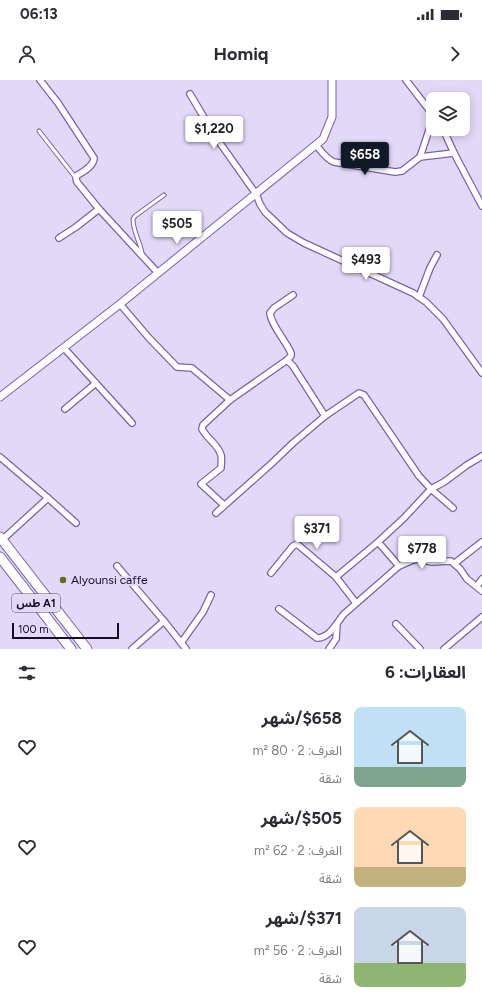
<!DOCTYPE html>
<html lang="ar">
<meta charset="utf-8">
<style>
body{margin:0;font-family:Figtree,"Noto Sans Arabic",sans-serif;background:#f2f2f3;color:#2b2b33;direction:rtl;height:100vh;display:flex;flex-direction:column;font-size:15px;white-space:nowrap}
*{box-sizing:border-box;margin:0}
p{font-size:13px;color:#7c7c81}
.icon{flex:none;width:22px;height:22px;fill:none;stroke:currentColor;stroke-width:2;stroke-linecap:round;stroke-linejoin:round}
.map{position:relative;height:569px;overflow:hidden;direction:ltr}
.details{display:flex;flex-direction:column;background:#fff;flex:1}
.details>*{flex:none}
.buttons{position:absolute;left:426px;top:12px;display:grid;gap:8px}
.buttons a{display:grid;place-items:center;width:44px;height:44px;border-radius:8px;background:#fff;box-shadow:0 2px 10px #0003;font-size:20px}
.scale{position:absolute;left:12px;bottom:10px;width:107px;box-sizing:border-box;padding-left:4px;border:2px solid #160c26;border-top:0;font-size:11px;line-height:14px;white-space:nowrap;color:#160c26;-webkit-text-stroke:3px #e2d9f8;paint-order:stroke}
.price{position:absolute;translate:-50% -34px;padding:0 9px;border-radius:4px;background:#fff;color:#222;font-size:13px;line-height:26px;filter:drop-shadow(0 1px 2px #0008)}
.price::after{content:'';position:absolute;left:50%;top:24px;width:12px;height:9px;margin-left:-6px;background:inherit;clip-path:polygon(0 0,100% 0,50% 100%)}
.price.active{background:#111827;color:#fff}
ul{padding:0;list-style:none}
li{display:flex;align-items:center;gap:12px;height:100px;padding:0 16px}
li span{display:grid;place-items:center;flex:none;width:112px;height:80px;border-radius:8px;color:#555}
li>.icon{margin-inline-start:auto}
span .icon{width:48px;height:48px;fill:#fffc;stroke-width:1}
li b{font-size:17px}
h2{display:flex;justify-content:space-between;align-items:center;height:48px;padding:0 16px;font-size:17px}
.status{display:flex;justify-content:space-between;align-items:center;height:28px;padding:0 20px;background:#fff;direction:ltr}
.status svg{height:11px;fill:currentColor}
header{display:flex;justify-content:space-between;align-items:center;height:52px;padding:0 16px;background:#fff;font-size:18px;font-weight:700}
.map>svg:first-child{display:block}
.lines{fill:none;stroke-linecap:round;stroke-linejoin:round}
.service-casing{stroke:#7a63a8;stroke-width:5}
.minor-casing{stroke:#7a63a8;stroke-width:8}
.tertiary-casing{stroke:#7a63a8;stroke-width:9}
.trunk-casing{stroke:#7a63a8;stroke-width:11}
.service{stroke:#fff;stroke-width:3}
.minor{stroke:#fff;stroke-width:5.5}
.tertiary{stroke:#fff;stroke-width:7}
.trunk{stroke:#fff;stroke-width:9}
.poi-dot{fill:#606e19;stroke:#e2d9f8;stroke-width:1.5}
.labels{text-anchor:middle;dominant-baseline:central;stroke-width:4;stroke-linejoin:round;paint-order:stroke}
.shield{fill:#e2d9f8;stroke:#534a65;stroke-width:1}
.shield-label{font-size:11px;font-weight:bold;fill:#160c26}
.poi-label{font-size:12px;fill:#160c26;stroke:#e2d9f8;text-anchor:start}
</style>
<div class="status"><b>06:13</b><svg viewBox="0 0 49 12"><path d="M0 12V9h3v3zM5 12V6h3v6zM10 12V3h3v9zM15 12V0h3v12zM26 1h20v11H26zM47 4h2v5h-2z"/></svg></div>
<header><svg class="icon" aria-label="forward" viewBox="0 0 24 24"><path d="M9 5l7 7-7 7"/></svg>Homiq<svg class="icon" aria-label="person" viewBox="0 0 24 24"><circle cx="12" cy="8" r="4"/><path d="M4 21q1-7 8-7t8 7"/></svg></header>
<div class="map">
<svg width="482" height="569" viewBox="0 0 482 569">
<rect width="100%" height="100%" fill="#e2d9f8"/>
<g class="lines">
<defs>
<g id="service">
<polyline points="39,51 75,97"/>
<path d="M142 173C140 161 133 152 133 139L135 136 164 115"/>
</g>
<g id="minor">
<path d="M40 0 58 23 94 78C94 86 83 92 76 96V98L77 102 99 129 158 193"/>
<polyline points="406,0 433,35"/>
<polyline points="190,14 215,56 256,114 260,124 265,132 287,153 304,163 413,213 426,222 443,239 482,293"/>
<polyline points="443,49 454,73 482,126"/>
<path d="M316 65C321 71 326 79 334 82L395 92 402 91 420 77 454 73"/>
<polyline points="420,77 433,38"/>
<polyline points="59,158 76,147 99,129"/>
<polyline points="419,217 430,188 437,175"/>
<path d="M120 224 149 258 177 287 192 288 230 320 287 280 291 276V273C286 261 271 245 270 233L274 228 293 215"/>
<polyline points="64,268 132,343"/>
<polyline points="287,280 293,286 325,336"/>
<polyline points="65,329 96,303"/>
<polyline points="0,377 48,418 76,443"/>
<path d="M224 425 201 404 221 388C221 384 222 379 221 375 218 364 207 359 202 349L203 345 230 320"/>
<polyline points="216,433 270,385 293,363 325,336 359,313 364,315 419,396 431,409 453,428"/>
<polyline points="2,460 48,418"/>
<polyline points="378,462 399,486 413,480 418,479 432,482 451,481 460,489 467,499 482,511"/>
<polyline points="455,483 482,462"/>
<polyline points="117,486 164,541 186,569"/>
<polyline points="271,493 293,466 297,464 336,497 378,462 404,438 431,409 444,402 467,385 482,376"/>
<polyline points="336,497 356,523"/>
<polyline points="477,506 482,499"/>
<path d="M279 529 317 558C330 558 337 542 344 534L399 486"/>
<polyline points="396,544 420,569"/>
<polyline points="181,563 203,532 211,515"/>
<polyline points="132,569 164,541"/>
<polyline points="329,569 336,559 337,544"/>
<polyline points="444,569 482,537"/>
</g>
<polyline id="tertiary" points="0,317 120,224 323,59 332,37 332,0"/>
<g id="trunk">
<polyline points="0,457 87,569"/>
<polyline points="0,477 71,569"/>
</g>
</defs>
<use href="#service" class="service-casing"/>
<use href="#minor" class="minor-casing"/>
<use href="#tertiary" class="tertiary-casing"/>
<use href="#trunk" class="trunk-casing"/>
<use href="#service" class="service"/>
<use href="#minor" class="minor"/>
<use href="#tertiary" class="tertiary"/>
<use href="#trunk" class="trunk"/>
</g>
<circle class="poi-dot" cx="63" cy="500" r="4"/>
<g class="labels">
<rect class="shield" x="12" y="514" width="48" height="18" rx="3"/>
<g class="shield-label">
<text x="36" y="523">طس A1</text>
</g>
<g class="poi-label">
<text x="71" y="500">Alyounsi caffe</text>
</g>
</g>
</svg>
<div class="buttons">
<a><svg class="icon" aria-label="layers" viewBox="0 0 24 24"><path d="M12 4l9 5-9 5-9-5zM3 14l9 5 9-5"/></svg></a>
</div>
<div class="scale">100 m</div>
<b class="price" style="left:214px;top:70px">$1,220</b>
<b class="price active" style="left:365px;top:96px">$658</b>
<b class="price" style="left:177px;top:165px">$505</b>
<b class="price" style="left:366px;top:201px">$493</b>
<b class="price" style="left:317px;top:470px">$371</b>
<b class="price" style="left:422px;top:490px">$778</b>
</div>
<section class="details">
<h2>العقارات: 6<svg class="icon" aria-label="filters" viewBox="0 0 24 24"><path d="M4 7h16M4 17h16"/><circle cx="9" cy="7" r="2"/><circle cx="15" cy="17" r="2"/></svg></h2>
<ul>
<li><span style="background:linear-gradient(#bfe0f5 75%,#7fa58c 0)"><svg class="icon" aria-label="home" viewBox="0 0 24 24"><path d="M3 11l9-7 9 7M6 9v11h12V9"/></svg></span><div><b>$658/شهر</b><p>الغرف: 2 · 80 m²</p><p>شقة</p></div><svg class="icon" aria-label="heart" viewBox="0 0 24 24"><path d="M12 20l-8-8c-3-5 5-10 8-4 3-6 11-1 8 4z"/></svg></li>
<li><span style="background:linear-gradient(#ffd9b3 75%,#c2b280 0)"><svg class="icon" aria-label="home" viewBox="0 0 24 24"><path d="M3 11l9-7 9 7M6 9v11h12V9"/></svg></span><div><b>$505/شهر</b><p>الغرف: 2 · 62 m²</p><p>شقة</p></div><svg class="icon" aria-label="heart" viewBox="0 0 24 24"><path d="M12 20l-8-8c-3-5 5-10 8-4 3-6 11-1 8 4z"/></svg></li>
<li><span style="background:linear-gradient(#c9d6e8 70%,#8fb573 0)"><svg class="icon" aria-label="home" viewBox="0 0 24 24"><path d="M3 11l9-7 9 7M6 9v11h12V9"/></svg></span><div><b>$371/شهر</b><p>الغرف: 2 · 56 m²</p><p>شقة</p></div><svg class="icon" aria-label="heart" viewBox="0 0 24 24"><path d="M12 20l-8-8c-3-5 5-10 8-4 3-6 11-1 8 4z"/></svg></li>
</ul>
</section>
